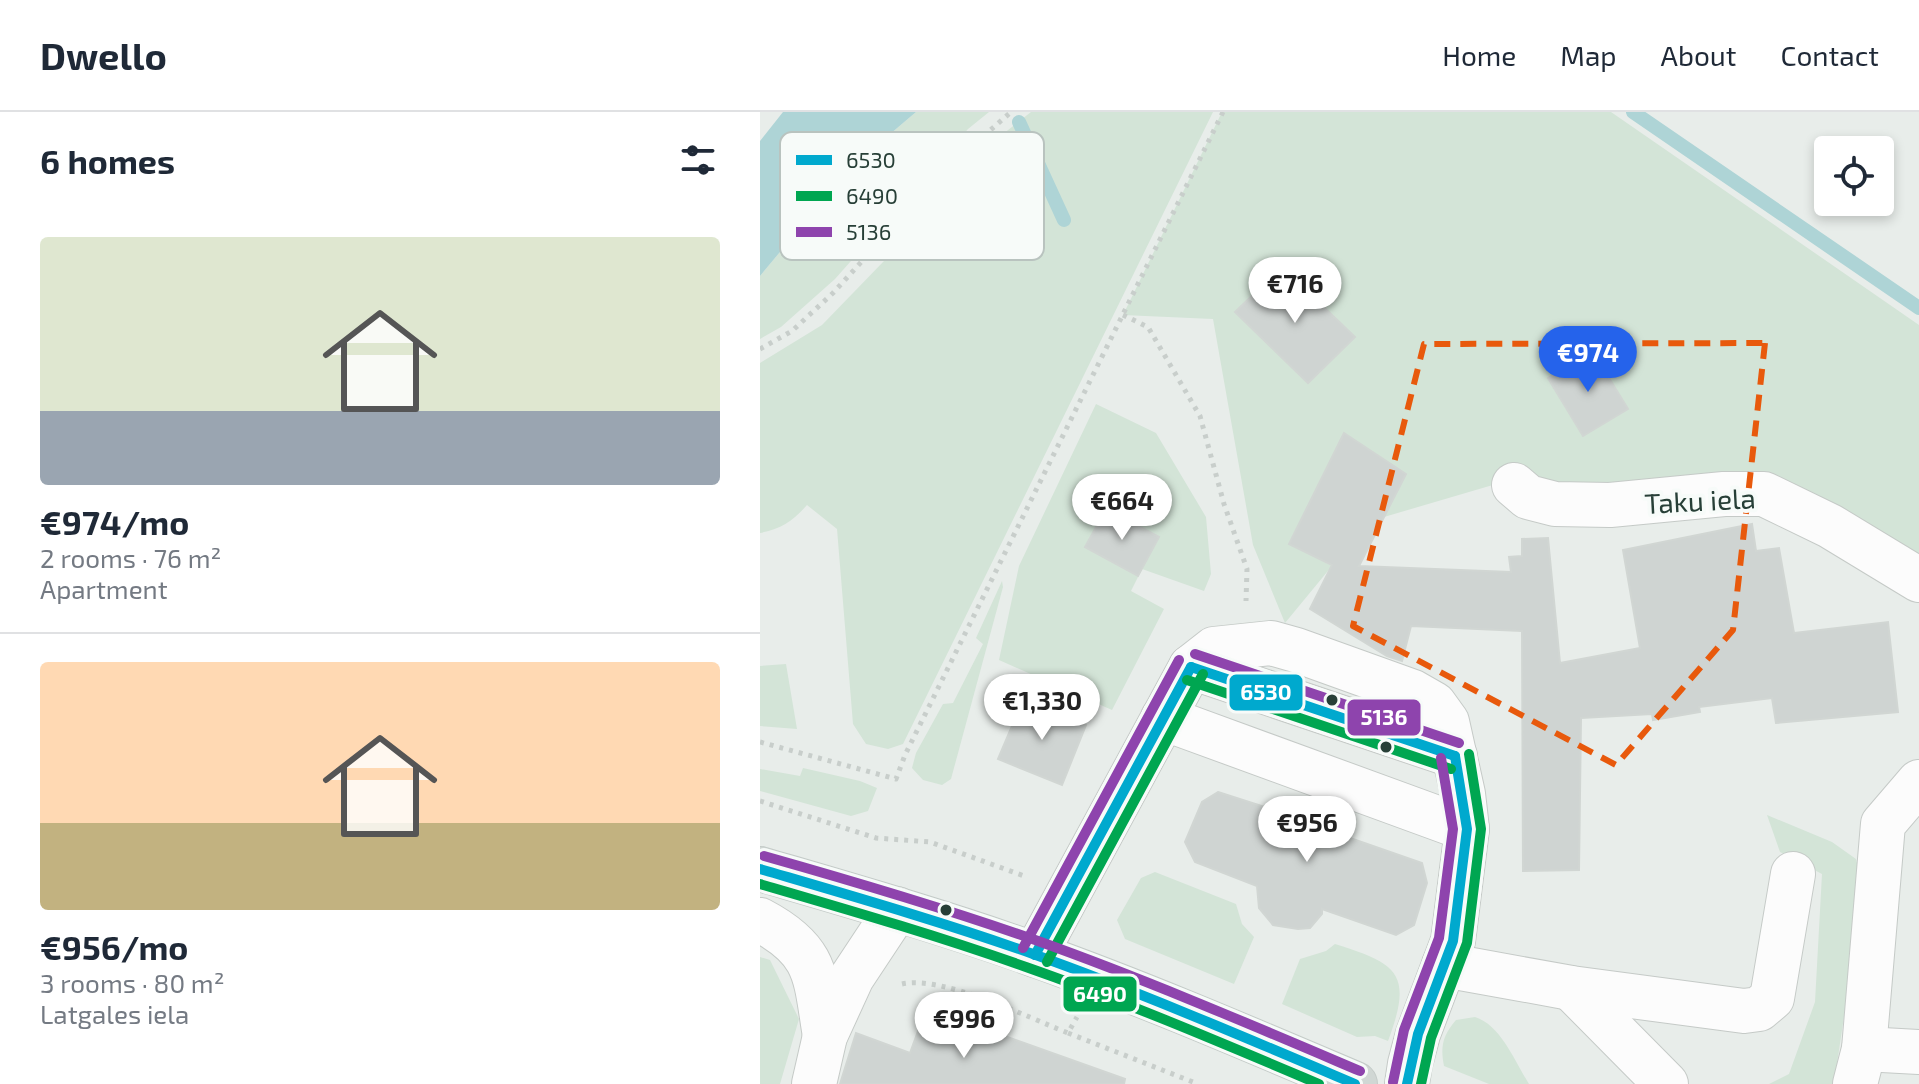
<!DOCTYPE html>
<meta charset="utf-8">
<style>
body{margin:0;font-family:"Exo 2",sans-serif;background:#f6f6f7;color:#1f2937;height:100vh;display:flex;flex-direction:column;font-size:30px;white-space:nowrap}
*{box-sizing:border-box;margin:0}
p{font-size:26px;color:#747a83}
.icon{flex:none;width:44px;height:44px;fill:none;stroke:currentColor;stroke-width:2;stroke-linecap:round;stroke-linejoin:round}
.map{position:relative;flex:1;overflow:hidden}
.details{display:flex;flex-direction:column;background:#fff;width:760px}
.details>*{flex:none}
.tools{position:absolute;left:1054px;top:24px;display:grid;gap:16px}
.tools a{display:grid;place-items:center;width:80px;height:80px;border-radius:8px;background:#fff;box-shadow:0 4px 12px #0003;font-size:40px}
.price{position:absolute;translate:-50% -68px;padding:0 18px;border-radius:28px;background:#fff;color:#222;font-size:26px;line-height:52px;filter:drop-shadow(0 2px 4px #0008)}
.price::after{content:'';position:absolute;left:50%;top:48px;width:24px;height:18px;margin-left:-12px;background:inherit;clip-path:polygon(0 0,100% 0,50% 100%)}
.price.selected{background:#2563eb;color:#fff}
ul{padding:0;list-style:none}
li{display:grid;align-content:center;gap:16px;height:424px;padding:0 40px}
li+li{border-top:2px solid #e0e1e3}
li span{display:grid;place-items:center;height:248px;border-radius:8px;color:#555}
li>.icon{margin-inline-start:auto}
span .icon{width:144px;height:144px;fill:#fffc;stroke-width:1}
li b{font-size:34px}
h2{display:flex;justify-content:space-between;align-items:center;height:96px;padding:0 40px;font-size:34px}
header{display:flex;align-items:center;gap:48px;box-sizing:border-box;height:112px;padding:0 40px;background:#fff;border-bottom:2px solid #e0e1e3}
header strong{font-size:38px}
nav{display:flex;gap:44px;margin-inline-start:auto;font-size:28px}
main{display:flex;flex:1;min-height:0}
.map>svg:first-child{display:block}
.green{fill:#d3e4d7}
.water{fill:#aed4d6}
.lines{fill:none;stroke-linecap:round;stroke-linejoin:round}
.stream{stroke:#aed4d6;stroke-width:14}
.building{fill:#cfd4d2;stroke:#d1d6d3;stroke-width:2}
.minor-casing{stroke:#c5cac7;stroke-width:46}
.major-casing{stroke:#c4cbc8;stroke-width:46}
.path{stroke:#c8cecb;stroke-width:5;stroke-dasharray:4 6;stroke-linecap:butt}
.minor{stroke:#fcfcfc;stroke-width:44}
.major{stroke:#d0d7d4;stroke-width:44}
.bus-1-casing{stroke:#f7fbf9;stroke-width:16}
.bus-2-casing{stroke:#f7fbf9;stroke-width:16}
.bus-3-casing{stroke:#f7fbf9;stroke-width:16}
.bus-1{stroke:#00a9ce;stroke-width:10}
.bus-2{stroke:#00a651;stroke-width:10}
.bus-3{stroke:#8e44ad;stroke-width:10}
.marked{fill:none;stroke:#e8590c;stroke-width:6;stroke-dasharray:16 10;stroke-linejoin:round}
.bus-dot{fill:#273f37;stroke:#f7fbf9;stroke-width:3}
.labels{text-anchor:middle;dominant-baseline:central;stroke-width:8;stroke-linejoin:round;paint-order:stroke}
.street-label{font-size:28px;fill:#273f37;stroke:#f7fbf9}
.key{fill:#f7fbf9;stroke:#b9c3bf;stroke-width:2}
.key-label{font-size:22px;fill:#273f37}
.line-badge{stroke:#f7fbf9;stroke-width:3}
.badge-label{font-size:22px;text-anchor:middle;font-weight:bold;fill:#fff}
</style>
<header>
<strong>Dwello</strong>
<nav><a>Home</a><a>Map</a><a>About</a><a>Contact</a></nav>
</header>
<main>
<section class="details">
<h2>6 homes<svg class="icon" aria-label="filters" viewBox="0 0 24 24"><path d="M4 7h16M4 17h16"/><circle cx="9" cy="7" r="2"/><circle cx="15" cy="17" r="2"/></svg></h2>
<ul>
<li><span style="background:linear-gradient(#dfe7d0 70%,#9aa5b1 0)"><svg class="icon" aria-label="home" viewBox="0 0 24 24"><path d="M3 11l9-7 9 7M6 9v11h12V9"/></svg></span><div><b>€974/mo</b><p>2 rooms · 76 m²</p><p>Apartment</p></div></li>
<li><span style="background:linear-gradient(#ffd9b3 65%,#c2b280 0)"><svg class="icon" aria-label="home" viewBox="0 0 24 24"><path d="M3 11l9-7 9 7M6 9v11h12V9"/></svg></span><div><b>€956/mo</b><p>3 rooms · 80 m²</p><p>Latgales iela</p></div></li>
</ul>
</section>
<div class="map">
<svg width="1159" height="972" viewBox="0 0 1159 972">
<rect width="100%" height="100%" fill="#e8edea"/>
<g class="green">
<polygon points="156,0 229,0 208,17 75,167 21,215 0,227 0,164 89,57"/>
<path d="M271 0H453L143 632 128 637 106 632 93 612 77 417 47 393C33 409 21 417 0 421V251L62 213 124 149 163 100 225 36Z"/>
<polygon points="462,0 851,0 1159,213 1159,456 1004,369 881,381 760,365 624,405 645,362 584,322 529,431 572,454 525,511 493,433 453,207 363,203"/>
<polygon points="336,292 396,321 446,405 451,462 444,479 382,457 371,479 404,497 352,598 239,548 259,454"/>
<polygon points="242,469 243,475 191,667 182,673 163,668 152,656 156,641 183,592 193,591 223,532 216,526"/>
<polygon points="26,552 37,617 0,614 0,554"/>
<polygon points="43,656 100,669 117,676 108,699 91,704 0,679 0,657 40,664"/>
<polygon points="1007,703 1072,730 1096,747 1103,776 1074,972 1009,972 1029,962 1055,890 1062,762 1020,740"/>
<polygon points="395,760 476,792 482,812 494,825 474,872 365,827 357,808 381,766"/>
<path d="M575 832C639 852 653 862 628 929L615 924 597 925 522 892 540 847 566 839Z"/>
<polygon points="0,845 10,848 39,907 20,972 0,972"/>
<path d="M715 905C741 913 755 950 769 972H729L684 954C680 934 683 923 696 908Z"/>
</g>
<polygon class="water" points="23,0 156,0 89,57 0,164 0,29"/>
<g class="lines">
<g class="stream">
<polyline points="873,0 1159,196"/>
<polyline points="259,10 304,108"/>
</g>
</g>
<g class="building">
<polygon points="522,155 595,225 548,271 475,200"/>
<polygon points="833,240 868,297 823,324 788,266"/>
<polygon points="584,321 646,362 599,454 751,460 749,445 762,444 762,427 788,426 800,551 880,536 863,438 992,412 996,439 1019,436 1034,521 1128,510 1138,600 1016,611 1012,586 939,595 940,600 893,608 892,602 821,606 819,758 763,759 762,519 651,514 642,549 627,544 550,497 572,453 529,432"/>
<polygon points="346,397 399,425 378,464 325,435"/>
<polygon points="263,588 326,613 302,673 238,647"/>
<polygon points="458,680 527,702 534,686 595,708 590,726 662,751 667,771 654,813 636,823 562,797 562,802 550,816 538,817 513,813 499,796 497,774 435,750 425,730 442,690"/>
<polygon points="165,900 228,918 365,967 364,972 80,972 96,921 150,941"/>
</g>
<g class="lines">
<defs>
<g id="minor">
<polyline points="754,373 768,385 795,392 850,393 964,382 1004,382 1070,414 1159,468"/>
<polyline points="431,555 695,644"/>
<polyline points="403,606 707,717"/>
<path d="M0 808C59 839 55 865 65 924"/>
<polyline points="275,843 431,555 454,537 511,531 536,538 653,580 674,592 687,610 703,682 707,717 693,829 658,922 650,952 647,972"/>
<polyline points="684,853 811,876 984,899 999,897 1012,886 1033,762"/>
<polyline points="811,876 906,972"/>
<polyline points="1104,937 1159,940"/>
<polyline points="54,972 65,924 92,865 137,797"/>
<polyline points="1095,972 1104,937 1123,712 1159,670"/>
</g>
<path id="major" d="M0 757C92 784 183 810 273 842 382 881 489 927 595 972"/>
</defs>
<use href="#minor" class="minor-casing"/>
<use href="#major" class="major-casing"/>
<g class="path">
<polyline points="363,203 388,215 440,304 464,392 487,457 486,489"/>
<polyline points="0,237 32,219 73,181 187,56 251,0"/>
<polyline points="0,630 136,667 145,643 463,0"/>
<polyline points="0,689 116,726 170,730 267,765"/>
<path d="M142 872C182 863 267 905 308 921L317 905"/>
<polyline points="308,921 438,972"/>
</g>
<use href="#minor" class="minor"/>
<use href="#major" class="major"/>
<defs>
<g id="bus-1">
<polyline points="431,555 695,644"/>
<path d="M0 757C92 784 183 810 273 842 382 881 489 927 595 972"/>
<polyline points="275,843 431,555"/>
<polyline points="647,972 658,922 693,829 707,717 695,644"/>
</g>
<g id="bus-2">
<polyline points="427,568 691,657"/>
<path d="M0 772C89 798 179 824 266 855 366 890 462 931 559 972"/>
<polyline points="287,850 443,562"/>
<polyline points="661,972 671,926 707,831 721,717 709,642"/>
</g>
<g id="bus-3">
<polyline points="435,542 699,631"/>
<path d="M4 744C96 770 188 797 278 829 387 868 494 914 600 959"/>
<polyline points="263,836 419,548"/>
<polyline points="633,970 644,918 679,826 693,717 681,646"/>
</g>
</defs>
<use href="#bus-1" class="bus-1-casing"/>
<use href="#bus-2" class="bus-2-casing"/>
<use href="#bus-3" class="bus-3-casing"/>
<use href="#bus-1" class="bus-1"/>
<use href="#bus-2" class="bus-2"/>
<use href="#bus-3" class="bus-3"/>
</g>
<path class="marked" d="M1005 231 973 518 856 653 593 514 664 232Z"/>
<g class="bus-dot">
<circle cx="572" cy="588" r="7"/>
<circle cx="626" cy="635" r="7"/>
<circle cx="186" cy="798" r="7"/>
</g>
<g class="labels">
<g class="street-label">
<text transform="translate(940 388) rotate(-3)">Taku iela</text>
</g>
</g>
<rect x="20" y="20" width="264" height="128" rx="12" class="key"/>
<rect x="36" y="43" width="36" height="10" fill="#00a9ce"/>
<rect x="36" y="79" width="36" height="10" fill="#00a651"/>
<rect x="36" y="115" width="36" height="10" fill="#8e44ad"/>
<g class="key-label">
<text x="86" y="56">6530</text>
<text x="86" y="92">6490</text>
<text x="86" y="128">5136</text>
</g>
<g class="line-badge">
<rect x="468" y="561" width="76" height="39" rx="8" fill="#00a9ce"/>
<rect x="586" y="586" width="76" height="39" rx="8" fill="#8e44ad"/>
<rect x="302" y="863" width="76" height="38" rx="8" fill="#00a651"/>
</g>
<g class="badge-label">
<text x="506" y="588">6530</text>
<text x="624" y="613">5136</text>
<text x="340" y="890">6490</text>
</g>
</svg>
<div class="tools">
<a><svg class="icon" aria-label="locate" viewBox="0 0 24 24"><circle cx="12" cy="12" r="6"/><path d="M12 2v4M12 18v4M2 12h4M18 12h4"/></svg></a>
</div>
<b class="price" style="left:535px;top:213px">€716</b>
<b class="price selected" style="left:828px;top:282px">€974</b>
<b class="price" style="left:362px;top:430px">€664</b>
<b class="price" style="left:282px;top:630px">€1,330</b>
<b class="price" style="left:547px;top:752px">€956</b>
<b class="price" style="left:204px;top:948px">€996</b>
</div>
</main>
